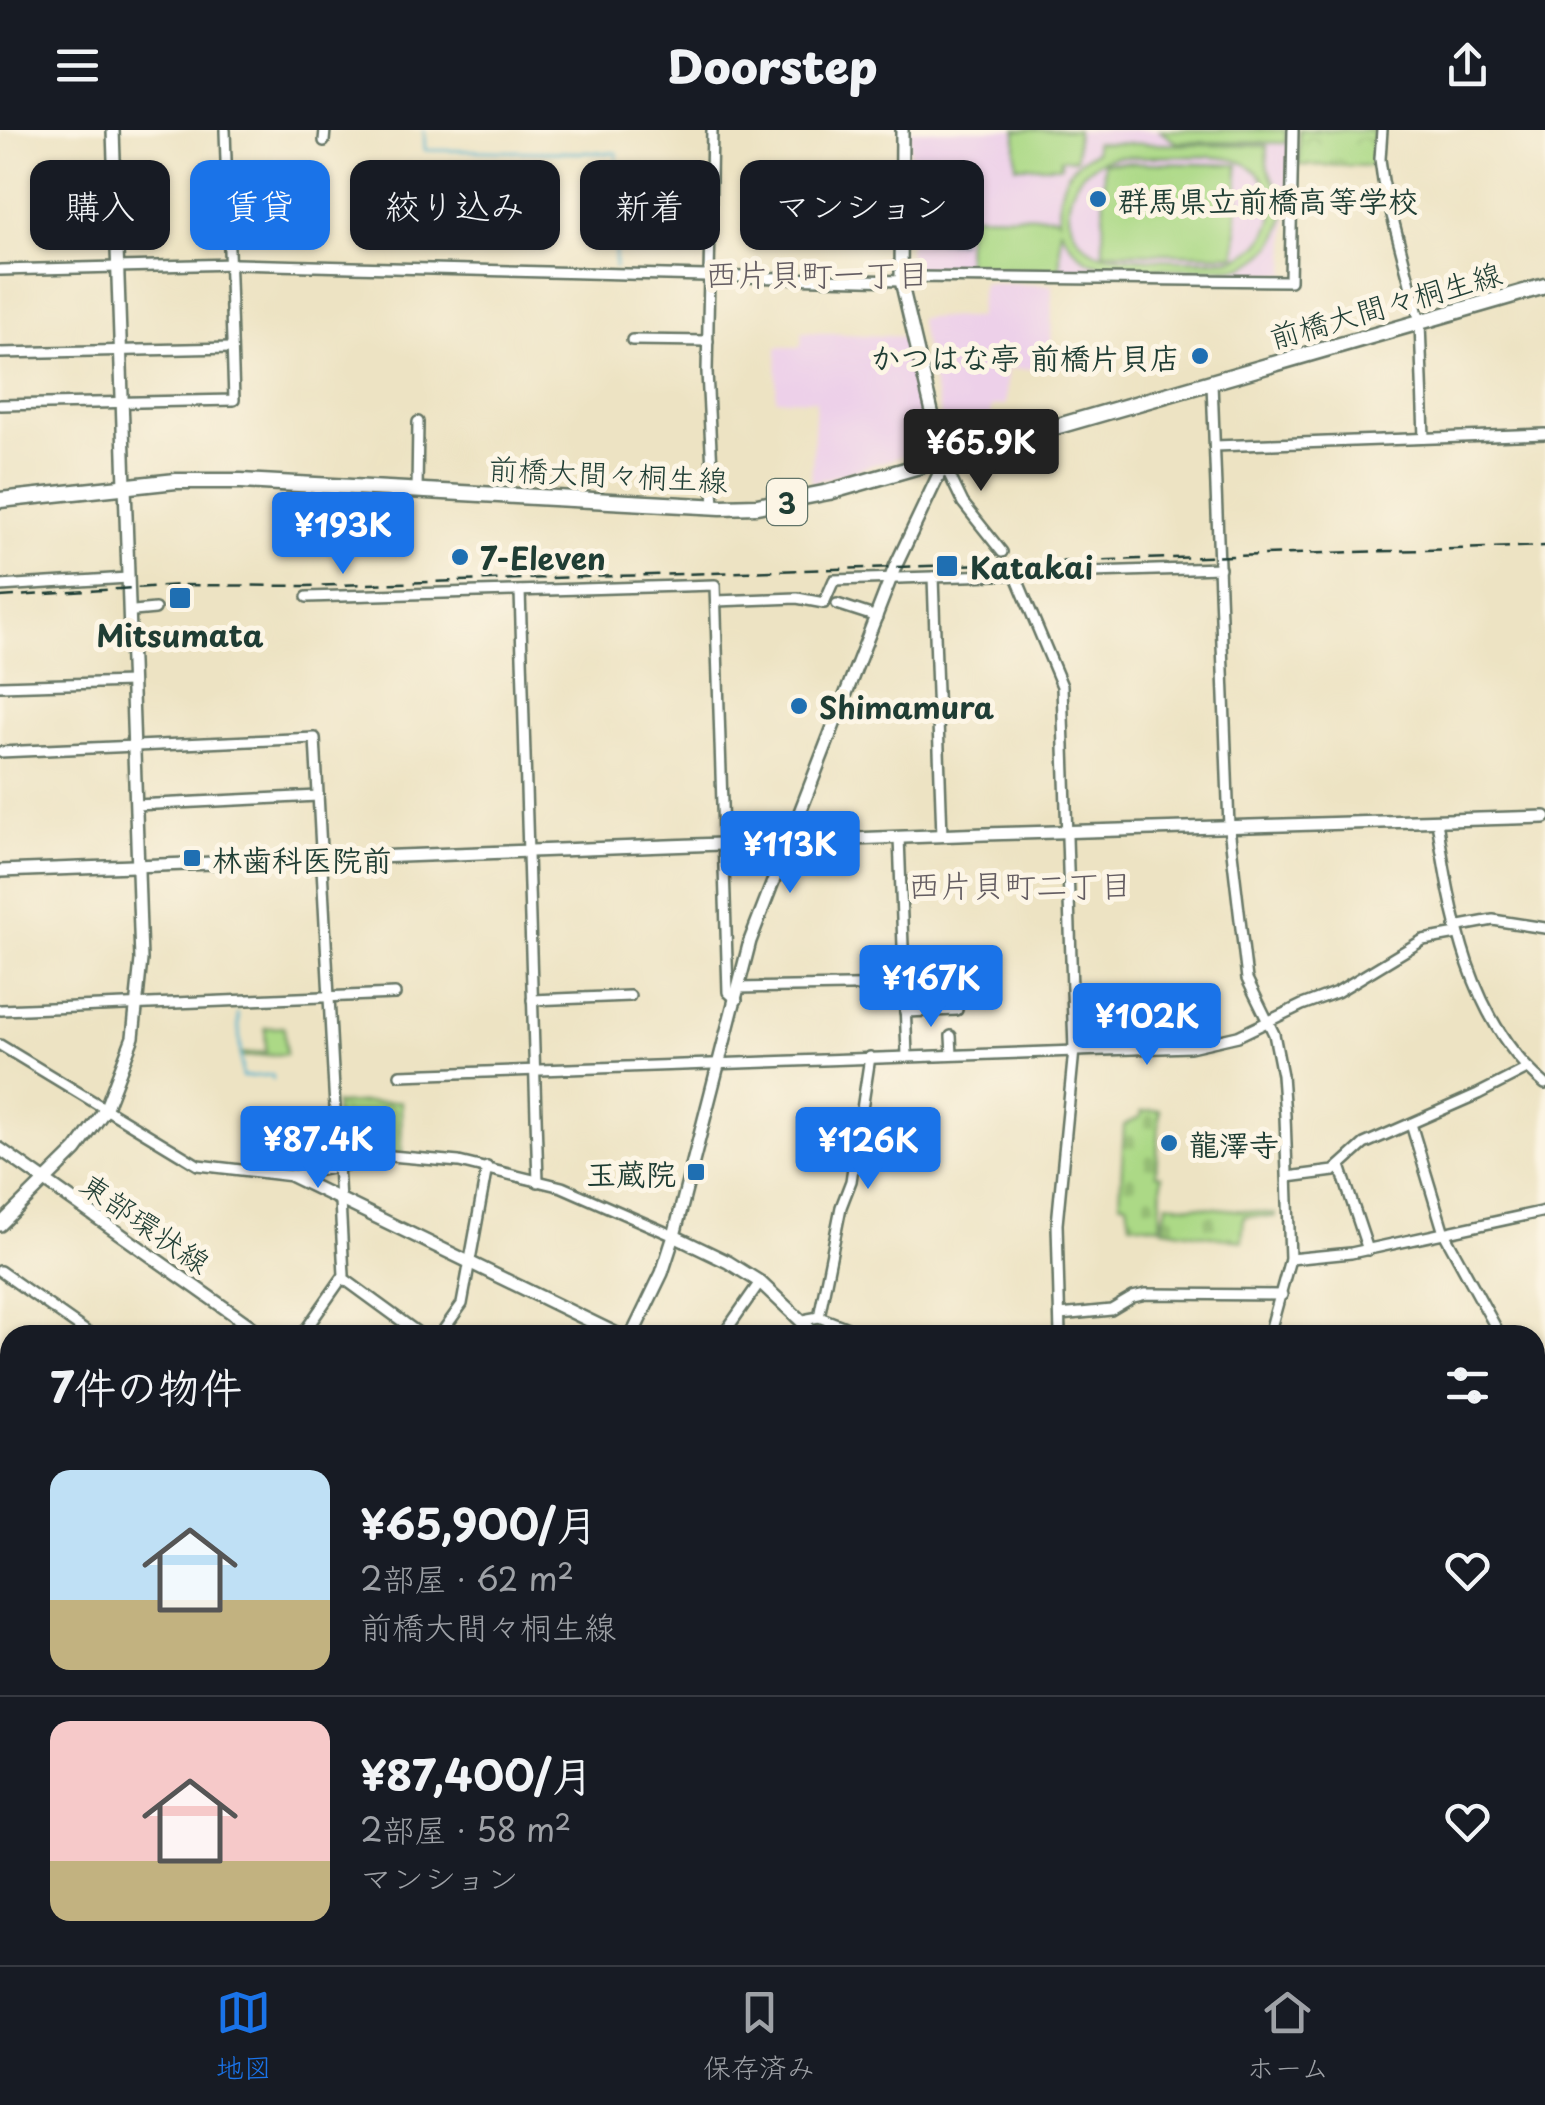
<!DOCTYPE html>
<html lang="ja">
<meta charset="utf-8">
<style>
body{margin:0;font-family:"Playpen Sans","Klee One",sans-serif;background:#20242c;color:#f1f3f6;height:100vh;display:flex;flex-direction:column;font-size:38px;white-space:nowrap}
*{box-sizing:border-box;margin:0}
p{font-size:32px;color:#9ea1a6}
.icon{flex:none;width:55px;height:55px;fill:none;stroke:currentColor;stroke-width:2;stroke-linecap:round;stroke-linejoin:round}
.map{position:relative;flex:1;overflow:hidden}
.sheet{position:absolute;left:0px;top:1195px;width:1545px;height:640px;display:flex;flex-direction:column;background:#171b24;border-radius:30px 30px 0 0;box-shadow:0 2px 8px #0004}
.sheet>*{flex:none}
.hud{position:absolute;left:30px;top:30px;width:1000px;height:90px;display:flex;gap:20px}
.price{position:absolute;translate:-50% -85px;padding:0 22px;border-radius:10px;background:#1a73e8;color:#fff;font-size:32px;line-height:65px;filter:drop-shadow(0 2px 5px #0008)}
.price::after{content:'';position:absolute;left:50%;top:60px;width:30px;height:22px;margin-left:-15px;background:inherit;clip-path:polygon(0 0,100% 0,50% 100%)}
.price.on{background:#222;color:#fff}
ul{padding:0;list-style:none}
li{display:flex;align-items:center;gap:30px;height:250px;padding:0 50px}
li+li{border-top:2px solid #363941}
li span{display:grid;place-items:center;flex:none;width:280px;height:200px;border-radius:20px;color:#555}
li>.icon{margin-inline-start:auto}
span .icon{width:120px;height:120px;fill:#fffc;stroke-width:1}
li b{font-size:42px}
h2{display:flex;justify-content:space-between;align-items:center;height:120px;padding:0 50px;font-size:42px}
.chip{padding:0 35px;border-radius:20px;background:#171b24;box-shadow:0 2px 8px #0004;font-size:35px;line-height:90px}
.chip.on{background:#1a73e8;color:#fff}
header{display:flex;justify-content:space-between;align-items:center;height:130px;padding:0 50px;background:#171b24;font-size:45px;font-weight:800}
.dock{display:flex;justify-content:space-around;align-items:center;height:140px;border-top:2px solid #363941;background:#171b24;font-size:28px;color:#9ea1a6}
.dock a{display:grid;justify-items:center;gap:5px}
.dock .on{color:#1a73e8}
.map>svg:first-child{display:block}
.built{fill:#edd0e9}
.green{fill:#acd986;stroke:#668b5d;stroke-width:2.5;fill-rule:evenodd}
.cemetery{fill:url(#cemetery-stones);stroke:#668b5d;stroke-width:2.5}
.park{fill:url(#park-crowns);stroke:#668b5d;stroke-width:2.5}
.water{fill:#4eb1cd;stroke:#367780;stroke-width:2.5}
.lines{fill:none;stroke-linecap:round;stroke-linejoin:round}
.stream{stroke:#4eb1cd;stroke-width:2.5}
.river{stroke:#4eb1cd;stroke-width:15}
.street-casing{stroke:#677766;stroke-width:14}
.secondary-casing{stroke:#677766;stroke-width:16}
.primary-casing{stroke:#677766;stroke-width:19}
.street{stroke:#fff;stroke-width:9}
.secondary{stroke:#fff;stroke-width:11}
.primary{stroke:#fff;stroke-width:14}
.rail{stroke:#1f3d34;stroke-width:2.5;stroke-dasharray:15 8;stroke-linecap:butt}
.poi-dot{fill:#1f6fb2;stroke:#fcf5e5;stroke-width:4}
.labels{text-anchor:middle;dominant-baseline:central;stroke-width:10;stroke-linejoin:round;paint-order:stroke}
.shield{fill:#fcf5e5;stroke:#617469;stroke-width:2.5}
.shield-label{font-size:28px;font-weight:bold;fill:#1f3d34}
.poi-label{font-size:30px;font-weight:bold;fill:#1f3d34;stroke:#fcf5e5;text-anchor:start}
.street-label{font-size:30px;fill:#1f3d34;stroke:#fcf5e5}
.neighbourhood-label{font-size:32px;fill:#645d62;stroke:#fcf5e5}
</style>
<header><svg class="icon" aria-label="menu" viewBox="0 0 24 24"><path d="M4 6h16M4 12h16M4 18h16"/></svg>Doorstep<svg class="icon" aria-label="share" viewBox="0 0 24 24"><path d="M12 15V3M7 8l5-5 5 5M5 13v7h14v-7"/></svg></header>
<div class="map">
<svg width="1545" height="1835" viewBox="0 0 1545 1835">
<defs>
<pattern id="cemetery-stones" width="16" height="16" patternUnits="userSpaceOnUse" patternTransform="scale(2.5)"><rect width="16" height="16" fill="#acd986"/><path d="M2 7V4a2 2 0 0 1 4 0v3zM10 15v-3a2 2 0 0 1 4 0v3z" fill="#94bb74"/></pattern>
<pattern id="park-crowns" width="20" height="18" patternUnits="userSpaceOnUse" patternTransform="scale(2.5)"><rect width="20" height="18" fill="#acd986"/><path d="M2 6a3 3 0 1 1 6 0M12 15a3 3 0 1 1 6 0" fill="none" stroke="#94bb74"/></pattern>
</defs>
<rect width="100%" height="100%" fill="#fcf5e5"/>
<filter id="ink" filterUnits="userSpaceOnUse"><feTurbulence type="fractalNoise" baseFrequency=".01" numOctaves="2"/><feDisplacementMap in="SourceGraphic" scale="20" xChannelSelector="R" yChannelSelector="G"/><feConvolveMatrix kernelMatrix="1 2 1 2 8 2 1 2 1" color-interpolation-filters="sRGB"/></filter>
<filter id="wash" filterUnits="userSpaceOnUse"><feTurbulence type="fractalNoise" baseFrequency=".0048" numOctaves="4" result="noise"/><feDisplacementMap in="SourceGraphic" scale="40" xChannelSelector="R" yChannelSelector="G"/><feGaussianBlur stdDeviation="2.25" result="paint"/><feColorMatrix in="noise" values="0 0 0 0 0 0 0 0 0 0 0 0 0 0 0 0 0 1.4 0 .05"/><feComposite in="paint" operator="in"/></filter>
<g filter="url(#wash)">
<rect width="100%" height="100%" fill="#ede3c3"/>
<g class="built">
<polygon points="910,0 1289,0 1286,144 909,139"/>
<polygon points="982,153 1052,155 1051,238 1007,239 1006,275 992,276 988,305 957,315 947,311 918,188 978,187"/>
<polygon points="802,202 909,207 932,306 911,309 913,323 811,353 816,270 776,269 777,217 801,217"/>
<polygon points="1535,1536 1545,1536 1545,1701 1536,1698"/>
</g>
<g class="green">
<polygon points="1016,0 1077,0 1076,29 1061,29 1061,36 1016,36"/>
<polygon points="1159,0 1286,0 1286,13 1175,12"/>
<path d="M1095 13 1267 16C1267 23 1266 33 1268 39 1279 64 1292 75 1279 105 1273 118 1259 130 1245 136 1229 142 1106 139 1091 132 1076 125 1067 111 1060 98V140L966 138 967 85 1056 86 1059 90C1058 58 1064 36 1095 22ZM1116 27C1146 28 1212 23 1238 31 1266 40 1281 72 1269 98 1263 112 1251 124 1236 128 1219 132 1106 130 1093 121 1050 94 1068 33 1116 27Z"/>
<polygon points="1104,32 1238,35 1236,125 1103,122"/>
<polygon points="284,897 286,924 241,927 240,924 266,922 265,898"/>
</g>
<g class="cemetery">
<polygon points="1160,980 1156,1044 1162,1045 1160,1097 1130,1093 1127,1073 1120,1072 1124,995 1141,986 1141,982"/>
<polygon points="1167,1073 1275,1084 1275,1087 1244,1086 1242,1111 1163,1098"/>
</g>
<g class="park">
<polygon points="1299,0 1374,0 1373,36 1299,35"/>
<polygon points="401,971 402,1027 339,1038 335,974"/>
<polygon points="217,1825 276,1825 274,1835 216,1835"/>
</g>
<rect class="water" x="926" y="89" width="33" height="22"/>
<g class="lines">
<g class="stream">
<polyline points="424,0 425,20 617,23 615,138"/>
<polyline points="238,884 242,947 272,945 273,949"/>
</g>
<g class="river">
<polyline points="0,1302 10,1308"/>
<polyline points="567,1825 577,1835"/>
</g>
</g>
</g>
<g filter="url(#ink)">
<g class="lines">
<defs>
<g id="street">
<polyline points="712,0 707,242 714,377"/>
<polyline points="1382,0 1380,29 1383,51 1420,192 1424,308"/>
<polyline points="324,11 325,0"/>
<polyline points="0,140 235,134 901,151 912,147 1290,151 1293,0"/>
<polyline points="632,210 708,211"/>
<polyline points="0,223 232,218"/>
<polyline points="1212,253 1229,697 1247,849 1274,904 1282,945 1285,986 1290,1129 1269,1205"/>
<polyline points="0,275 234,270 225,0"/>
<polyline points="1215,316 1545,304"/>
<polyline points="941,340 949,344 963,373 1002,422"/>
<polyline points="417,361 418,292"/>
<polyline points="1015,444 1062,556 1074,920 1057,1094 1060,1205"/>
<polyline points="933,447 942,706"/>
<polyline points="0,456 128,448"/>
<polyline points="520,461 538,1052"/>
<polyline points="307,467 715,455 728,862 737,870"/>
<polyline points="716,471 797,468 824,473 834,450 1220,438"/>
<polyline points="837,474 877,487"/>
<polyline points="134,481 155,479"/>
<polyline points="0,556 131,552"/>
<polyline points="0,622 315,608 344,1145 302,1205"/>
<polyline points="136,675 318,666"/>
<path d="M1437 691C1451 784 1469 891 1545 954"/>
<polyline points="899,707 907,926"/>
<polyline points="1455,797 1493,790 1545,798"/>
<polyline points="738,858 903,855"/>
<polyline points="532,870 630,866"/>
<polyline points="1,880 395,864"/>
<polyline points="905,882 957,880"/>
<polyline points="951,906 952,925"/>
<polyline points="0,915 198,1035 292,1046 391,1026 459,1032 562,1057 674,1106"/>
<polyline points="400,945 1190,917 1238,906 1302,875 1337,862 1423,810 1457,804"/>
<polyline points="1411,994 1444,1103 1500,1205"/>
<polyline points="1340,1036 1368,1120"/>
<polyline points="1288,1047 1334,1041 1364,1014 1478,964 1527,939"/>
<polyline points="1290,1129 1351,1123 1545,1081"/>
<polyline points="0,1141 91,1205"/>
<polyline points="343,1148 421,1205"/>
<polyline points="1060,1185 1111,1180 1133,1167 1146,1164 1282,1165"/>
<polyline points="819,1187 841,1077 851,1051 870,927"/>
<polyline points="806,1195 808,1189 819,1187 866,1205"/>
<polyline points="440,1205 462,1174 487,1037"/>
<polyline points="723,1205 760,1152"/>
<polyline points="1535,1242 1545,1236"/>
<polyline points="0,1286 10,1292"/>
<polyline points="0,1313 10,1320"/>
<polyline points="0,1364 10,1369"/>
<polyline points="0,1416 10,1421"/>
<polyline points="1535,1458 1545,1458"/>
<polyline points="0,1462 10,1438"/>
<polyline points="1535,1530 1545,1530"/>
<polyline points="1535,1705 1545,1705"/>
<polyline points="0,1823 56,1835"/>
<polyline points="350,1825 369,1828"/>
<polyline points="390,1825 402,1835"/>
<polyline points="475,1825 487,1835"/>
<polyline points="542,1825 552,1835"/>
<polyline points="610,1825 616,1835"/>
<polyline points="779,1825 793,1835"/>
<polyline points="929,1825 943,1835"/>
<polyline points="1530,1825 1530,1835"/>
<polyline points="278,1835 280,1825"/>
<polyline points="716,1835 722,1825"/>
<polyline points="857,1835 862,1825"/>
<polyline points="1062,1835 1069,1825"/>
</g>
<g id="secondary">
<polyline points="0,741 985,704 1545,687"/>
<polyline points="0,1019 263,1205"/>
<polyline points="292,1046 619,1205"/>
<polyline points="0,1095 76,1020 105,980 133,907 141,830 113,0"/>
<polyline points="674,1106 728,1132 760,1152 816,1205"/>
<polyline points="632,1205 662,1143 674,1106 750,811 895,437 941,340 943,328 901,151 902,0"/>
<polyline points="1535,1277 1545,1279"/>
<polyline points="0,1566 10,1570"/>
<polyline points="1142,1825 1152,1835"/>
<polyline points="1268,1825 1278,1835"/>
<polyline points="145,1835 146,1825"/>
</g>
<polyline id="primary" points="0,370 176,351 241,351 721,377 757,376 829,362 1545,156"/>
</defs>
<use href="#street" class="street-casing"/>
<use href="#secondary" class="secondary-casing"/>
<use href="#primary" class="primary-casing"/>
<use href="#street" class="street"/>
<use href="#secondary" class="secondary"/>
<use href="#primary" class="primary"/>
<polyline class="rail" points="0,467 178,455 307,456 1545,416"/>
</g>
</g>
<g class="poi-dot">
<circle cx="1098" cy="69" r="10"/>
<circle cx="1200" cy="226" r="10"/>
<circle cx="460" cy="427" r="10"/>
<rect x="935" y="424" width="24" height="24" rx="5"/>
<rect x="168" y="456" width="24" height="24" rx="5"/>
<circle cx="799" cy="576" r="10"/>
<rect x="182" y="718" width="20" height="20" rx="5"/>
<circle cx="1169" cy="1013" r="10"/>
<rect x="686" y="1032" width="20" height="20" rx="5"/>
</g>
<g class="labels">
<rect class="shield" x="767" y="349" width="40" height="46" rx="8"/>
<g class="shield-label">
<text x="787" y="372">3</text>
</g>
<g class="poi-label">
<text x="1118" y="69">群馬県立前橋高等学校</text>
<text x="1180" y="226" text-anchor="end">かつはな亭 前橋片貝店</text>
<text x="480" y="427">7-Eleven</text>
<text x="970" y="436">Katakai</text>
<text x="180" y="504" text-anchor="middle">Mitsumata</text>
<text x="819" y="576">Shimamura</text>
<text x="212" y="728">林歯科医院前</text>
<text x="1189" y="1013">龍澤寺</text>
<text x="676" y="1042" text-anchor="end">玉蔵院</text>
</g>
<g class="street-label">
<text transform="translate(1385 174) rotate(-16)">前橋大間々桐生線</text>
<text transform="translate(608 343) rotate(3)">前橋大間々桐生線</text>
<text transform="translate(146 1092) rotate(35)">東部環状線</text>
</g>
<g class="neighbourhood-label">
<text x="817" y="143">西片貝町一丁目</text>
<text x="1020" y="754">西片貝町二丁目</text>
</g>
</g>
</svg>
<b class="price on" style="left:981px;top:364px">¥65.9K</b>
<b class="price" style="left:343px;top:447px">¥193K</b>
<b class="price" style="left:790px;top:766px">¥113K</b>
<b class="price" style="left:931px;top:900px">¥167K</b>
<b class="price" style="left:1147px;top:938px">¥102K</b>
<b class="price" style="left:318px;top:1061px">¥87.4K</b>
<b class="price" style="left:868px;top:1062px">¥126K</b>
<div class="hud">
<a class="chip">購入</a>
<a class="chip on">賃貸</a>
<a class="chip">絞り込み</a>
<a class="chip">新着</a>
<a class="chip">マンション</a>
</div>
<section class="sheet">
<h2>7件の物件<svg class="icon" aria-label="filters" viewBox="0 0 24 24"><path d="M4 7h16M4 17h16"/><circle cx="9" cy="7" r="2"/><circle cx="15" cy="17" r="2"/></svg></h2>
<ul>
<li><span style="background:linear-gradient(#bfe0f5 65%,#c2b280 0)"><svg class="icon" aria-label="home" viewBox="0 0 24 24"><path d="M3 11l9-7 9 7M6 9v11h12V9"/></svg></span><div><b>¥65,900/月</b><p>2部屋 · 62 m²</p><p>前橋大間々桐生線</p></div><svg class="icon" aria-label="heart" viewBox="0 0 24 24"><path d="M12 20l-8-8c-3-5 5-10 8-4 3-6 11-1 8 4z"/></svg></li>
<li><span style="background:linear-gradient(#f6c9c9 70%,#c2b280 0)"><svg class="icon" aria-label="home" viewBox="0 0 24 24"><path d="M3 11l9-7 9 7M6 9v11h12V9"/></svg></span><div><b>¥87,400/月</b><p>2部屋 · 58 m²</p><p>マンション</p></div><svg class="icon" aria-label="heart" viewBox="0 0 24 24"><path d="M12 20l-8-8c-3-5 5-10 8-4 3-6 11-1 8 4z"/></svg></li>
</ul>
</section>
</div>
<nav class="dock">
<a class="on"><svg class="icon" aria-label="map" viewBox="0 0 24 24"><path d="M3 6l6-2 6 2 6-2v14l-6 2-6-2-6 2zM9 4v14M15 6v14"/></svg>地図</a>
<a><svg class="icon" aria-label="saved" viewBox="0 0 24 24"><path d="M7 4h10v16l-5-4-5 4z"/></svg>保存済み</a>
<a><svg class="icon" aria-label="home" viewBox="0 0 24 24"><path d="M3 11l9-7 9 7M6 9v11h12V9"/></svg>ホーム</a>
</nav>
